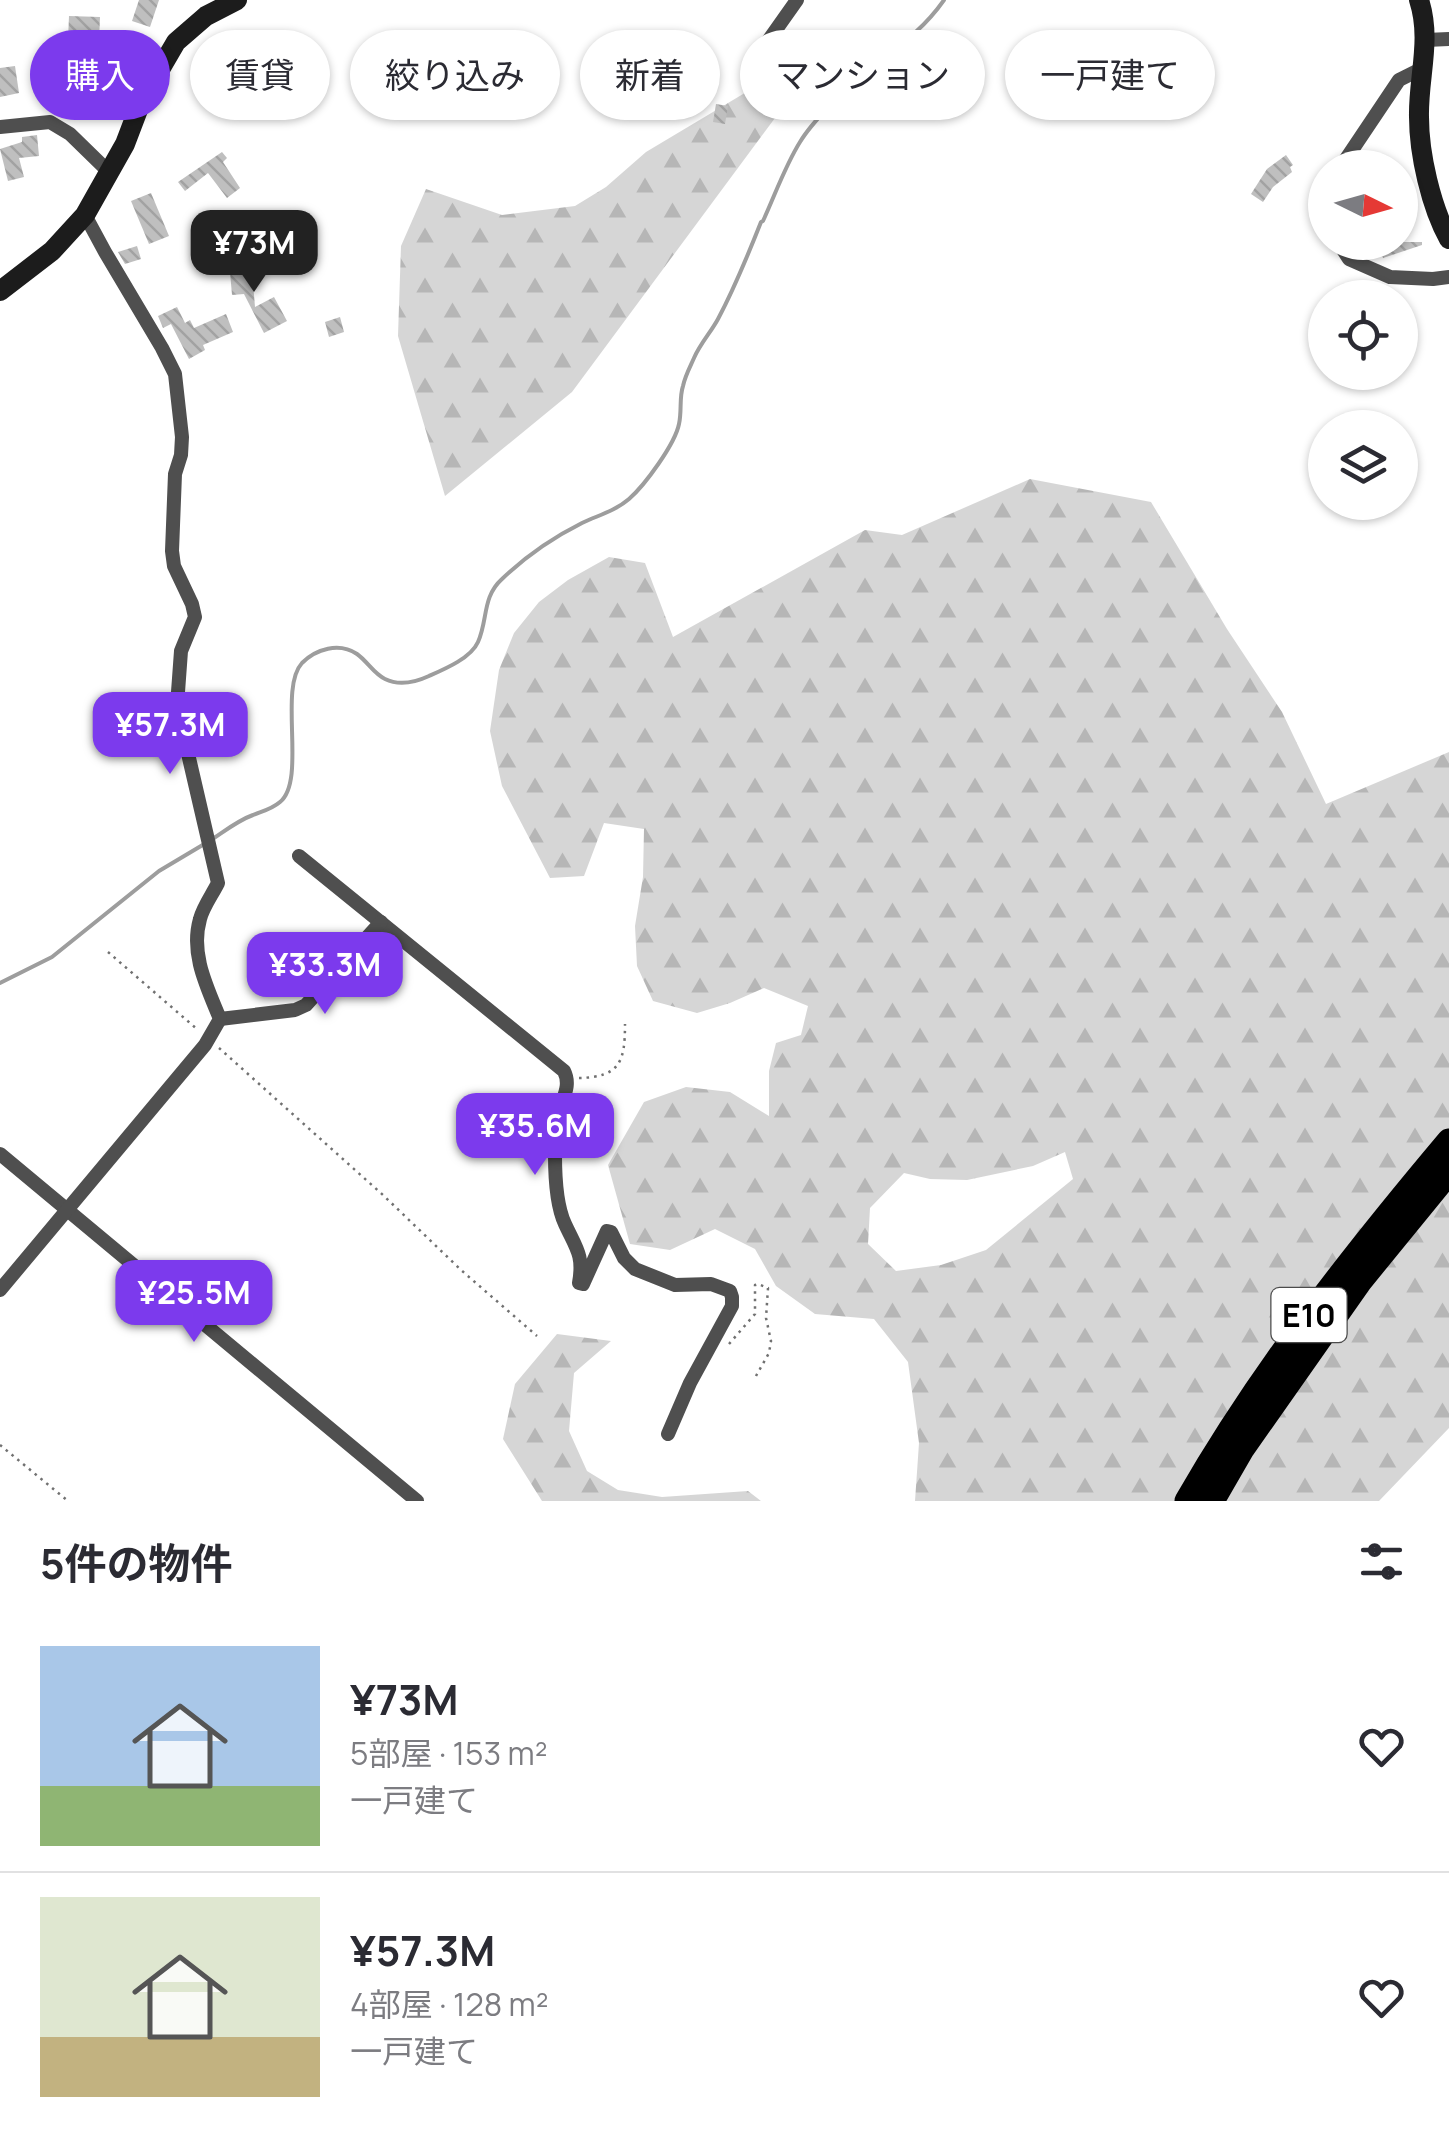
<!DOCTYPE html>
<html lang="ja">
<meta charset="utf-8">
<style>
body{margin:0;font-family:Manrope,"Noto Sans JP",sans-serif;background:#f7f7f7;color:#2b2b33;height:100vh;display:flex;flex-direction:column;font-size:38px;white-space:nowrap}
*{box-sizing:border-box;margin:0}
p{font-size:32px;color:#7c7c81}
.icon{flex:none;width:55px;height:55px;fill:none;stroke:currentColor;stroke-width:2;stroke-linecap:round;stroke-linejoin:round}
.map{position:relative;height:1501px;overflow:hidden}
.details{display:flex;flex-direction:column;background:#fff;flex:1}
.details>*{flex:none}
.banner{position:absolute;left:30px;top:30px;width:1390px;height:90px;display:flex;gap:20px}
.needle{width:65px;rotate:95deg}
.buttons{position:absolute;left:1308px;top:150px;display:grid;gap:20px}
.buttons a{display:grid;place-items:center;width:110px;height:110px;border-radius:50%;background:#fff;box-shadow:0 2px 8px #0004;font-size:50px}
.price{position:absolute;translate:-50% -85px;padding:0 22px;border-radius:20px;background:#7c3aed;color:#fff;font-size:32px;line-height:65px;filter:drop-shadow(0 2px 5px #0008)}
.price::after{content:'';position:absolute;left:50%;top:60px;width:30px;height:22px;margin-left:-15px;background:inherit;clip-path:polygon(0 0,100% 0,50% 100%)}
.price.active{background:#222;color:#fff}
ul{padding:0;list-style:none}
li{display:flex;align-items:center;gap:30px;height:250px;padding:0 40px}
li+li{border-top:2px solid #e1e1e2}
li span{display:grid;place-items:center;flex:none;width:280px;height:200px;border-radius:0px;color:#555}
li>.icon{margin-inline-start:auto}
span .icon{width:120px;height:120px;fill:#fffc;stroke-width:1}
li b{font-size:42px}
h2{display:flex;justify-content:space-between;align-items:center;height:120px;padding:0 40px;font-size:42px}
.tag{padding:0 35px;border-radius:45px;background:#fff;box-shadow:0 2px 8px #0004;font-size:35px;line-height:90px}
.tag.active{background:#7c3aed;color:#fff}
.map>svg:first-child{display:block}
.forest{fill:url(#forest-firs);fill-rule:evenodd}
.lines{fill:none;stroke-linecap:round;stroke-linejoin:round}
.stream{stroke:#9d9d9d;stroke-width:4}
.building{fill:url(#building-back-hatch)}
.path{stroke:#717171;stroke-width:2.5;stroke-dasharray:2.5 5;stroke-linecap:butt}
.minor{stroke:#4f4f4f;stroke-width:14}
.secondary{stroke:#1c1c1c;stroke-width:20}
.motorway{stroke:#000;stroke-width:25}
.labels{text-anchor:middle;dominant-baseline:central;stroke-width:8;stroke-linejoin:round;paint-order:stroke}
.shield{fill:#fff;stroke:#4c4c4c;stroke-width:2.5}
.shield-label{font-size:32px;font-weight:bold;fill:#000}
</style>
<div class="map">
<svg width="1449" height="1501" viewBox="0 0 1449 1501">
<defs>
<pattern id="forest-firs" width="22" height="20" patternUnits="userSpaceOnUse" patternTransform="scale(2.5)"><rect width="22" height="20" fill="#d6d6d6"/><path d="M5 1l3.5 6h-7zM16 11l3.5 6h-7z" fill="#b6b6b6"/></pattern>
<pattern id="building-back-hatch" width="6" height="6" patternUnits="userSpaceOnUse" patternTransform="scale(2.5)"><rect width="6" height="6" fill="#bfbfbf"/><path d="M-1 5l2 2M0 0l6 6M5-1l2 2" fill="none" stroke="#a2a2a2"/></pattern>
</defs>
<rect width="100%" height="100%" fill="#fff"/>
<g class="forest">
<polygon points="832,41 572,392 445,496 398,336 401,246 426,189 502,215 575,206 606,187 646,152"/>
<path d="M1030 479 1151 502 1227 629 1282 712 1326 804 1449 752V1428L1379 1501H915L919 1443 908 1362 874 1319 815 1314 776 1286 755 1249 715 1229 670 1250 630 1244 608 1165 644 1102 686 1087 730 1092 769 1116V1071L776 1043 801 1035 808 1006 764 988 730 1003 697 1013 653 1001 637 966 635 926 643 877 644 829 604 823 584 876 550 878 502 786 490 731 499 670 514 633 539 602 568 580 609 557 645 563 673 637 865 530 902 535ZM1065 1152 1073 1179 986 1250 941 1265 896 1271 868 1244 870 1208 904 1173 930 1179 967 1180 1033 1166Z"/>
<polygon points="557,1334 611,1341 574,1373 569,1431 587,1471 618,1490 662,1497 748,1491 761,1501 542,1501 503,1439 515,1384"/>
</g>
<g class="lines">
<g class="stream">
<path d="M214 838C226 830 239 820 253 815 263 811 272 809 280 802 307 780 278 689 302 663 316 649 339 642 357 654 367 661 374 674 385 679 399 686 416 682 429 676 445 669 471 658 478 642 488 620 482 597 502 579 525 557 554 537 582 523 599 515 615 511 629 499 645 485 675 444 679 424 682 411 679 398 683 386 685 376 690 367 694 358 700 344 711 332 718 319 735 287 748 255 761 222L763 221C775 195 785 166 800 142 812 122 845 89 864 73 894 49 921 33 944 0"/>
<polyline points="0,983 52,957 159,871 206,843"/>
</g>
</g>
<g class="building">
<polygon points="139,0 159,0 150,27 132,21"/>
<polygon points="69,16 100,17 99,41 68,40"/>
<polygon points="15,66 19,93 0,97 0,68"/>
<polygon points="69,67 100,67 100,86 107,86 106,118 86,117 88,82 69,81"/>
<polygon points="716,104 728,106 725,124 713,122"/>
<polygon points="37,135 39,156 19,158 24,177 8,181 0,149 22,142 22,137"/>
<polygon points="222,152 227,158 223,162 240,188 227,198 208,173 185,191 178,182"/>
<polygon points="1286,155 1293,165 1290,167 1292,172 1273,187 1263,202 1251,194 1267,169"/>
<polygon points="151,193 169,236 149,244 131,201"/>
<polygon points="1378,242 1422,242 1422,245 1383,258"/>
<polygon points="137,246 141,259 125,264 118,252"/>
<polygon points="251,259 255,307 274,297 287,321 264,333 244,294 232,295 229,260"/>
<polygon points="177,307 185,323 190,320 194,328 226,314 233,332 203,345 205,350 189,359 171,324 163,328 158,316"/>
<polygon points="340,317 344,332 329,337 325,322"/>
</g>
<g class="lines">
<g class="path">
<polyline points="108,952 198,1030"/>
<polyline points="219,1048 383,1195 461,1270 537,1336"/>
<path d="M579 1078C620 1077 625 1062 625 1024"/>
<polyline points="729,1344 755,1314 755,1285 758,1284 768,1288 766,1318 771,1341 769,1353 756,1376"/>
<polyline points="0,1445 68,1501"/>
</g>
<g class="minor">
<polyline points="1426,40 1449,39"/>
<polyline points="768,41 797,0"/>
<polyline points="0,127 50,122 70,134 110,173"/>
<polyline points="1340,168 1399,80 1423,68"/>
<polyline points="1338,242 1349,259 1390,277 1433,279 1449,277"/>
<path d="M299 856 564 1071C572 1087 561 1100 558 1116 555 1128 554 1143 555 1155 555 1176 556 1205 565 1224 576 1248 584 1255 579 1283L583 1284 607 1231 611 1232 624 1258 635 1269 675 1285 711 1284 730 1291 732 1297V1306L690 1383 668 1434"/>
<polyline points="220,1019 295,1010 306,1005 381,922"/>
<polyline points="0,1154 417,1501"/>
<path d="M0 1290 205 1045 220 1019C207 987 190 954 200 919 203 907 212 895 218 883L183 732 178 692 181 651 195 617 192 604 174 566 172 551 175 474 181 455 182 437 175 374 162 348 105 252 85 215"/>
</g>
<g class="secondary">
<path d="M1419 0C1432 40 1418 77 1419 117 1419 154 1431 207 1449 239"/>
<polyline points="0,291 52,251 85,215 125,144 141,102 176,42 206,16 237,0"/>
</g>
<g class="motorway">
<path d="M1187 1501C1261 1372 1353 1255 1449 1141"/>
<polyline points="1212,1501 1242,1449 1360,1281 1449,1172"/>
</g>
</g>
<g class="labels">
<rect class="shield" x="1271.5" y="1288" width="75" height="54" rx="8"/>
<g class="shield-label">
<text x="1309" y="1315">E10</text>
</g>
</g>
</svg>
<div class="buttons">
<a><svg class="needle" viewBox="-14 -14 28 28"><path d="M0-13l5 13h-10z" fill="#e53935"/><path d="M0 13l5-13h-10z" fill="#7c7c81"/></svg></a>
<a><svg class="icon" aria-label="locate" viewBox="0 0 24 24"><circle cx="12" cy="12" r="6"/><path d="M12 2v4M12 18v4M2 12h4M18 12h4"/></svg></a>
<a><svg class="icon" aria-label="layers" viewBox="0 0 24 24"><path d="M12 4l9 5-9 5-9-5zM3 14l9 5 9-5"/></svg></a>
</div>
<b class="price active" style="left:254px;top:295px">¥73M</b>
<b class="price" style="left:170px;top:777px">¥57.3M</b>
<b class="price" style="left:325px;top:1017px">¥33.3M</b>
<b class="price" style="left:535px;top:1178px">¥35.6M</b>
<b class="price" style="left:194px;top:1345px">¥25.5M</b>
<div class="banner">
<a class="tag active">購入</a>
<a class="tag">賃貸</a>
<a class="tag">絞り込み</a>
<a class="tag">新着</a>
<a class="tag">マンション</a>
<a class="tag">一戸建て</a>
</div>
</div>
<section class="details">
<h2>5件の物件<svg class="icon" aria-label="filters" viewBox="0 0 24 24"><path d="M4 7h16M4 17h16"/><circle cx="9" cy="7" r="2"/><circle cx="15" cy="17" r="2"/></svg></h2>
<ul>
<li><span style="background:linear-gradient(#a9c7e8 70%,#8fb573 0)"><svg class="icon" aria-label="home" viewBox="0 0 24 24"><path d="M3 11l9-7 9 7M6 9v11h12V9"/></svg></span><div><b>¥73M</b><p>5部屋 · 153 m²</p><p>一戸建て</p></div><svg class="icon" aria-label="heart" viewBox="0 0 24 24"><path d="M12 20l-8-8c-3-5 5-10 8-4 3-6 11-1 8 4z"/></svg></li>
<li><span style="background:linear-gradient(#dfe7d0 70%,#c2b280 0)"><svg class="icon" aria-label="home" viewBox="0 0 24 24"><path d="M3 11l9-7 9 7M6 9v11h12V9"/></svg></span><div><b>¥57.3M</b><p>4部屋 · 128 m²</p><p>一戸建て</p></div><svg class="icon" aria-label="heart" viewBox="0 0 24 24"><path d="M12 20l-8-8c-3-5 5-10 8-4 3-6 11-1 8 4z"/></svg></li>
</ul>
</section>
